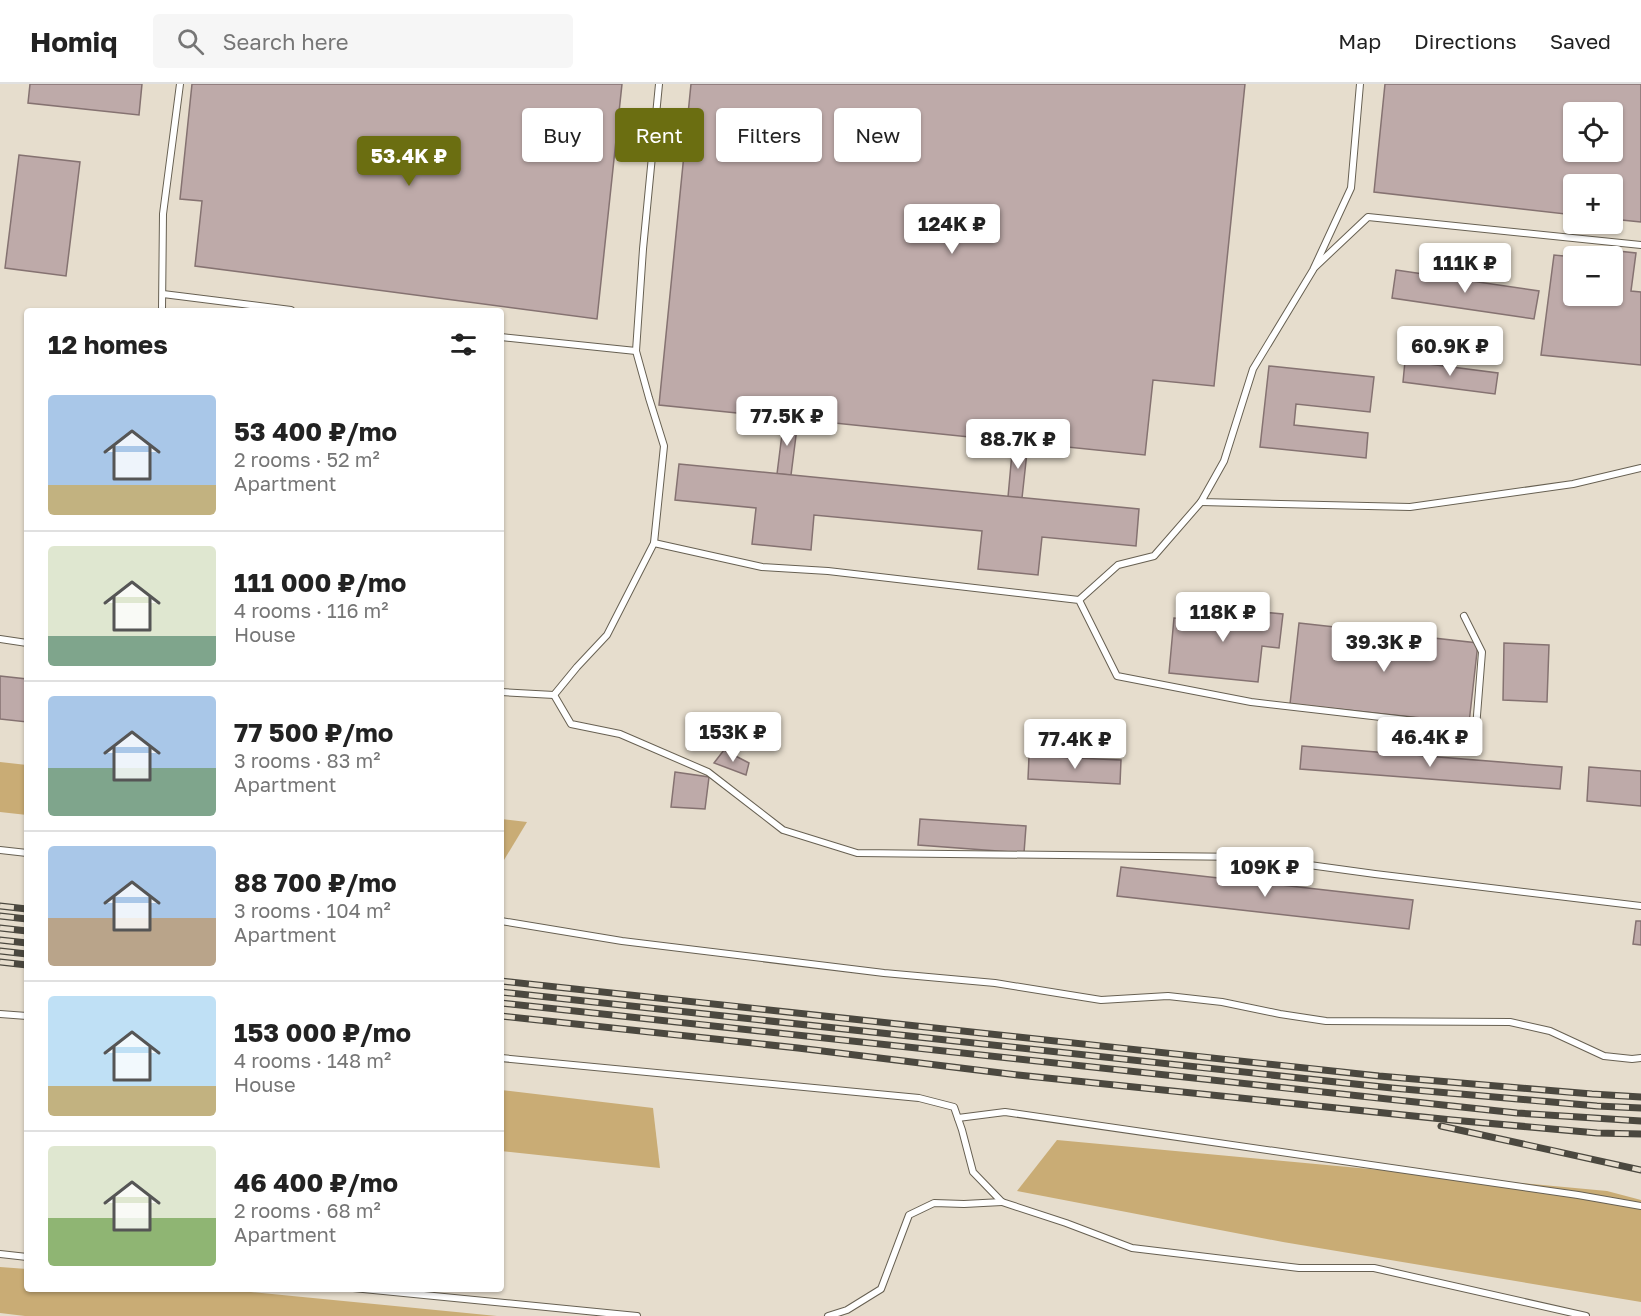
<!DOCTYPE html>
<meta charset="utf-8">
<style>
body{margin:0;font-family:"Golos Text",sans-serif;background:#f6f6f6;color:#222;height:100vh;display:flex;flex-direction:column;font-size:22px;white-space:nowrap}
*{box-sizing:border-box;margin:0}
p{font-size:20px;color:#767676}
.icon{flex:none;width:33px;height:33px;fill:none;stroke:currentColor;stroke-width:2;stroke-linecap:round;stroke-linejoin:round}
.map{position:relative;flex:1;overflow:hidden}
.sheet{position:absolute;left:24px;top:224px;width:480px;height:984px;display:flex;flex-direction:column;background:#fff;border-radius:6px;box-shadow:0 2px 4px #0004}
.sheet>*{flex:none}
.hud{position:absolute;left:522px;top:24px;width:570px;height:54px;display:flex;gap:12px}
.tools{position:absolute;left:1563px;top:18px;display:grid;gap:12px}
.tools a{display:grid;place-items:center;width:60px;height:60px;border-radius:6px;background:#fff;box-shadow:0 2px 4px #0004;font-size:30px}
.price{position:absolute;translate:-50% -51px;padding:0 14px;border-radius:6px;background:#fff;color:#222;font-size:20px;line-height:39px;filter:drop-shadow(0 2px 3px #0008)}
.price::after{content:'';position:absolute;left:50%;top:36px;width:18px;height:14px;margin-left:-9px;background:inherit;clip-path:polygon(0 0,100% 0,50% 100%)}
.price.active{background:#6b6e11;color:#fff}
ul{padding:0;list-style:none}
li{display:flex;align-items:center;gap:18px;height:150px;padding:0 24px}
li+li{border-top:2px solid #e0e0e0}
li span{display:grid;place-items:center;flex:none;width:168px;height:120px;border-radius:6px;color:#555}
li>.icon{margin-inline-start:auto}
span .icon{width:72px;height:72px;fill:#fffc;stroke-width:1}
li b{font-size:26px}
h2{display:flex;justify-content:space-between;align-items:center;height:72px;padding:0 24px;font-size:26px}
.tag{padding:0 21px;border-radius:6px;background:#fff;box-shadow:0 2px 4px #0004;font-size:21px;line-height:54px}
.tag.active{background:#6b6e11;color:#fff}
header{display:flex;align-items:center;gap:36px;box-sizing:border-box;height:84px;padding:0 30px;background:#fff;border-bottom:2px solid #e0e0e0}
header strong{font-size:28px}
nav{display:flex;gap:33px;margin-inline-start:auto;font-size:21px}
.search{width:420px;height:54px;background:#f6f6f6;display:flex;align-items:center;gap:15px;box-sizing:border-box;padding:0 21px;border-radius:6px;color:#767676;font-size:22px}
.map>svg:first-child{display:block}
.green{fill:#c9ac75}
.building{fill:#beaaa9;stroke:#857271;stroke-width:1.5;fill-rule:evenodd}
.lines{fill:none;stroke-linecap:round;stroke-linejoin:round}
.lane-casing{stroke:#676052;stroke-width:8}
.lane{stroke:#fff;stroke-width:6}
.rail-casing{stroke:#4b483f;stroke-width:7}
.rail{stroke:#e6ddcd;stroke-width:4.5;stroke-dasharray:14;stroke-linecap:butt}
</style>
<header>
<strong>Homiq</strong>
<div class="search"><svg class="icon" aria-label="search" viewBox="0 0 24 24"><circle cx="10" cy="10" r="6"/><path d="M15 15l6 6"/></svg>Search here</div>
<nav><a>Map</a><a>Directions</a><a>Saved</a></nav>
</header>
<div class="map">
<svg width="1641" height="1232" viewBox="0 0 1641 1232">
<rect width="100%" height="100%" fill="#e6ddcd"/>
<g class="green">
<polygon points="0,678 27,681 27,731 0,728"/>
<polygon points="501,735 527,738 501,781"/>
<polygon points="501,1006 653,1024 660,1084 501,1067"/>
<polygon points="1057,1056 1607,1107 1641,1116 1641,1218 1283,1158 1017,1107"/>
<polygon points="0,1183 27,1185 27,1204 220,1205 497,1232 25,1232 0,1229"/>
</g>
<g class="building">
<polygon points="30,0 142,0 139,31 28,19"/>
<polygon points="192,0 622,0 597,235 195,182 202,117 180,115"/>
<polygon points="691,0 1245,0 1214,302 1153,296 1145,371 659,321"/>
<path d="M1385 0H1641V138L1612 135V100H1574V131L1374 108ZM1574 28H1612V68H1574Z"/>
<polygon points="19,71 80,78 66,192 5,184"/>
<polygon points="1590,164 1636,169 1631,207 1641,208 1641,281 1541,271 1554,171 1574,173 1574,212 1612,212 1612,172 1589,172"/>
<polygon points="1396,186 1539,207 1534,235 1392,214"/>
<polygon points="1405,277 1498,289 1495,310 1403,298"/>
<polygon points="1269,282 1374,293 1370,328 1296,320 1294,341 1368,349 1366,374 1260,363"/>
<polygon points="784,334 798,336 791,391 777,390"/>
<polygon points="1013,358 1028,359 1022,414 1008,413"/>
<polygon points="679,380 1139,425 1136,462 1042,453 1038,491 978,485 982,447 814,431 811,466 752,460 756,424 675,416"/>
<polygon points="1192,521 1283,530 1279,564 1262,562 1258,598 1169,589 1174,534 1191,535"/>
<polygon points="1299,539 1478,559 1469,639 1290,620"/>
<polygon points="1504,559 1549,561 1547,618 1503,616"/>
<polygon points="0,592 27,595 27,638 0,635"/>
<polygon points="1302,662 1562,683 1560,705 1300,685"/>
<polygon points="724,666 749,679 746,691 714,679"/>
<polygon points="1029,672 1121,676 1120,700 1028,695"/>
<polygon points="1589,683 1641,687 1641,722 1587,717"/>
<polygon points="675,688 709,693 705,725 671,723"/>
<polygon points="920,735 1026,742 1024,769 918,761"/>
<polygon points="1121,783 1413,816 1409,845 1117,812"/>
<polygon points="1636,837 1641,837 1641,861 1633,860"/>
</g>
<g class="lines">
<defs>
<g id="lane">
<polyline points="1360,0 1351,104 1313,186 1253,285 1224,377 1201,418 1410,423 1573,400 1641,384"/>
<polyline points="1315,183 1368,133 1641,161"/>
<polyline points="163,210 291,226"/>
<polyline points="162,226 163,130 180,0"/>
<polyline points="501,253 636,267"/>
<polyline points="654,459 762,483 828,487 1079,516 1117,592 1251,618 1476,644 1482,568 1464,532"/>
<polyline points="1079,516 1118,481 1154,472 1201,418"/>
<polyline points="0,555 27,559"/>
<polyline points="501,608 554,611 577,583 607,551 654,459 664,362 649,314 636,267 643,165 659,0"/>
<polyline points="554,611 571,640 620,650 708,688 783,746 857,769 1251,773 1375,790 1641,822"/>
<polyline points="0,766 27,769"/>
<polyline points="501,837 622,857 884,889 995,899 1101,916 1168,912 1222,918 1280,930 1326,937 1510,938 1550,947 1604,972 1632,975 1641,974"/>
<polyline points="0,930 27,932"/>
<polyline points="501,974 919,1014 954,1023 962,1046 973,1088 1002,1118 1066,1139 1132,1164 1299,1184 1374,1184 1586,1232"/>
<polyline points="958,1034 1005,1028 1578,1111 1641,1122"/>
<polyline points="0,1170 27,1173"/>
<polyline points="353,1204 637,1232"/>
<polyline points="828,1232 847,1226 881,1205 909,1131 934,1119 964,1120 1002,1118"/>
</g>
</defs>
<use href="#lane" class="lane-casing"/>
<use href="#lane" class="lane"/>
<defs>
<g id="rail">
<polyline points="0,822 27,825"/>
<polyline points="0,832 27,835"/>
<polyline points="0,844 27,847"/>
<polyline points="0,856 27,859"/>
<polyline points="0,867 27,870"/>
<polyline points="0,878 27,881"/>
<polyline points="501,897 1379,992 1592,1010 1641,1013"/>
<polyline points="501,908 1392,1004 1597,1022 1641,1024"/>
<polyline points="501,919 1517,1029 1641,1037"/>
<polyline points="501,932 798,964 1018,991 1452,1036 1597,1049 1641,1050"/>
<polyline points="1441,1042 1641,1086"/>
</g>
</defs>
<use href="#rail" class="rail-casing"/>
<use href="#rail" class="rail"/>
</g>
</svg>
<div class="tools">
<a><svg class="icon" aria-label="locate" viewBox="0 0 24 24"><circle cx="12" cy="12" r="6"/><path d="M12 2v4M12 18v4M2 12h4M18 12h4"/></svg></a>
<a>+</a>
<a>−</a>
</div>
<b class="price active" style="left:409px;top:103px">53.4K ₽</b>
<b class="price" style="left:952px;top:171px">124K ₽</b>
<b class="price" style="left:1465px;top:210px">111K ₽</b>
<b class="price" style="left:1450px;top:293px">60.9K ₽</b>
<b class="price" style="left:787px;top:363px">77.5K ₽</b>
<b class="price" style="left:1018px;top:386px">88.7K ₽</b>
<b class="price" style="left:1223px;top:559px">118K ₽</b>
<b class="price" style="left:1384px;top:589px">39.3K ₽</b>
<b class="price" style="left:733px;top:679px">153K ₽</b>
<b class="price" style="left:1430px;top:684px">46.4K ₽</b>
<b class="price" style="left:1075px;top:686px">77.4K ₽</b>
<b class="price" style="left:1265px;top:814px">109K ₽</b>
<div class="hud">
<a class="tag">Buy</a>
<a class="tag active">Rent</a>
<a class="tag">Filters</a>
<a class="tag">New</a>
</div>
<section class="sheet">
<h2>12 homes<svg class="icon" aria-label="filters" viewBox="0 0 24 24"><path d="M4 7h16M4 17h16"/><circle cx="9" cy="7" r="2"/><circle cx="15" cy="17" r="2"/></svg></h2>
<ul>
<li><span style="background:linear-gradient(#a9c7e8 75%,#c2b280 0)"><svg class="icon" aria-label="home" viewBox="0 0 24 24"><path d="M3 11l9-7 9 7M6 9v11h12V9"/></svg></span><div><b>53 400 ₽/mo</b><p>2 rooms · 52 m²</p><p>Apartment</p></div></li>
<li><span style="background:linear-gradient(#dfe7d0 75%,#7fa58c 0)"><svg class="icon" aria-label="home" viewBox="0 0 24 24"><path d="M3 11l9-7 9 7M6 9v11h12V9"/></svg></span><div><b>111 000 ₽/mo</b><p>4 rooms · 116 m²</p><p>House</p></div></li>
<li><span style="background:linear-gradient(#a9c7e8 60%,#7fa58c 0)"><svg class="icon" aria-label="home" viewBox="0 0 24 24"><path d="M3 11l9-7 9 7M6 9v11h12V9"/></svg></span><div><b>77 500 ₽/mo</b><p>3 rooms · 83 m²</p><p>Apartment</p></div></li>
<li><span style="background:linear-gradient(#a9c7e8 60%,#b9a48a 0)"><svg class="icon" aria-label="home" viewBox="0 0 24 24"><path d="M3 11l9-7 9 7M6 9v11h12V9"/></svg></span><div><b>88 700 ₽/mo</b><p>3 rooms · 104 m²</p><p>Apartment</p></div></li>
<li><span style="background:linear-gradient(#bfe0f5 75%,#c2b280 0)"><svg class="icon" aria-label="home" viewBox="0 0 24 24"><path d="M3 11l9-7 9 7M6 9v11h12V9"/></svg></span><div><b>153 000 ₽/mo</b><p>4 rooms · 148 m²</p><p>House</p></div></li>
<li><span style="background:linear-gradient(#dfe7d0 60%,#8fb573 0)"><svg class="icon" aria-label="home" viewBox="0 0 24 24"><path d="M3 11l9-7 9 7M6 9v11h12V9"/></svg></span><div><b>46 400 ₽/mo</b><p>2 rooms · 68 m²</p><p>Apartment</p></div></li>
</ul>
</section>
</div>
